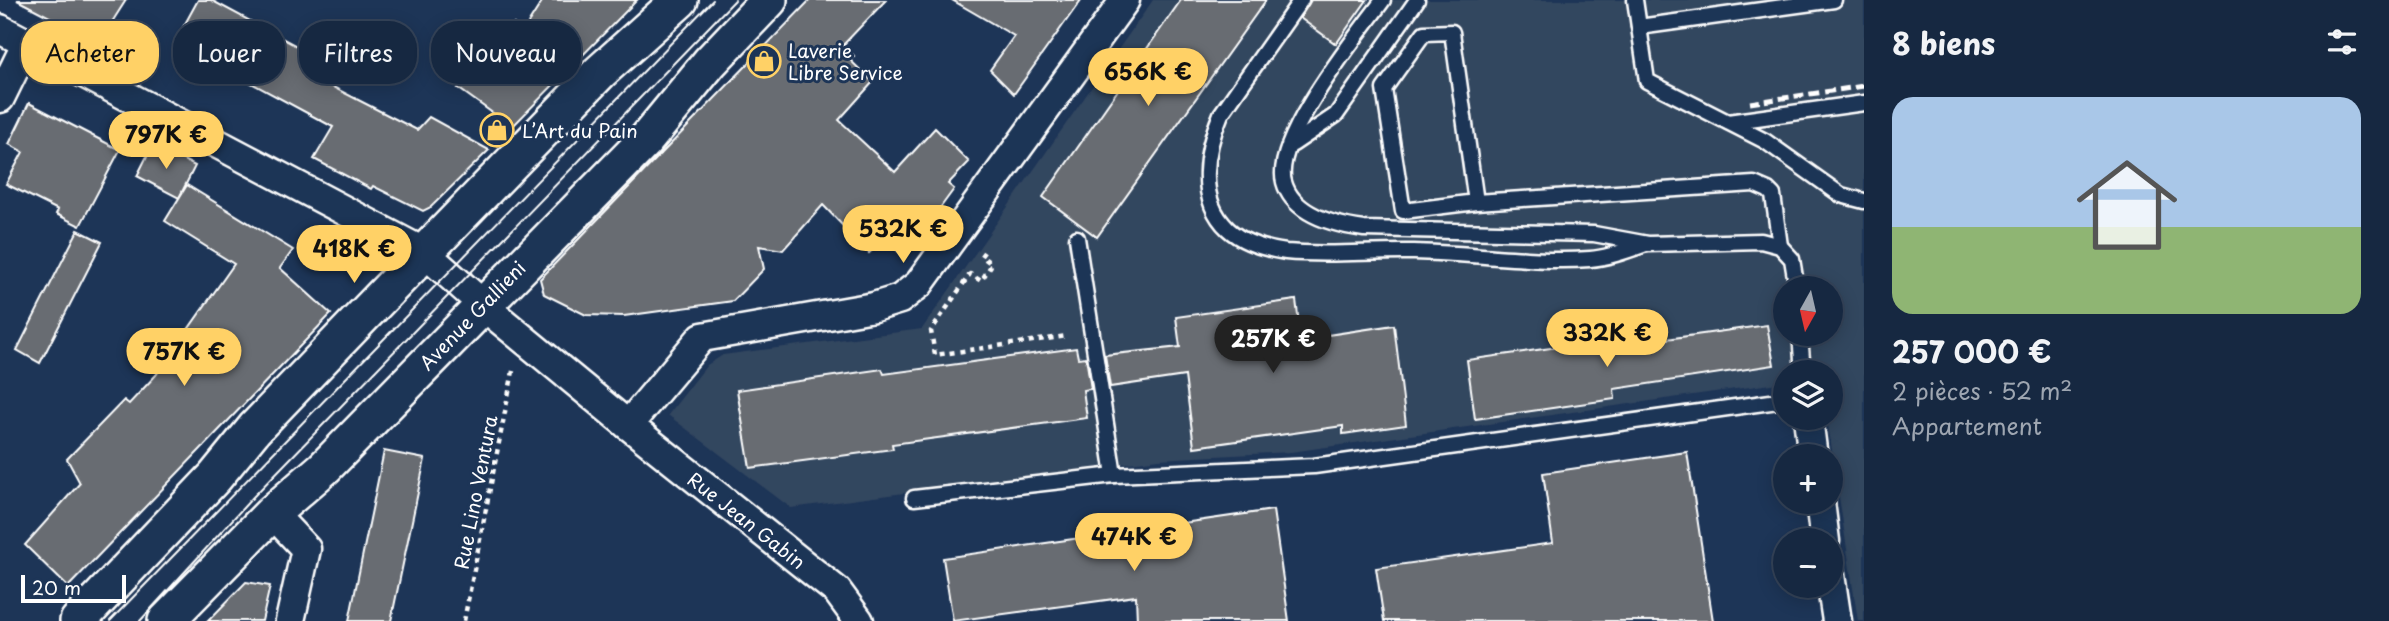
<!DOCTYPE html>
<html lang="fr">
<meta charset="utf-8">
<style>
body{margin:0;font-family:"Playpen Sans",sans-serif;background:#1f3048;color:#f1f3f6;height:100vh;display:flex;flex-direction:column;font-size:26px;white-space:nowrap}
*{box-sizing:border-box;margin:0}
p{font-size:23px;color:#9ea6b1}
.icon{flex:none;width:38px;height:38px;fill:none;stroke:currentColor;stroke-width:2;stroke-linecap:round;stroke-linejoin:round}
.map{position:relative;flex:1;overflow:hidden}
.details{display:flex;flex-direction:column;background:#162841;width:525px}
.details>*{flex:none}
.banner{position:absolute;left:21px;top:21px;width:665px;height:63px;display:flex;gap:14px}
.needle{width:46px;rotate:188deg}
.fabs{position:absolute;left:1773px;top:276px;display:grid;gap:14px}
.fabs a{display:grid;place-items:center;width:70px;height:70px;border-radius:50%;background:#162841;box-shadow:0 4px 18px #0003,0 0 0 2px #35445a;font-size:35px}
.scale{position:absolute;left:21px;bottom:18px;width:105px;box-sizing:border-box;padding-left:7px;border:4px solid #fff;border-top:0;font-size:19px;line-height:24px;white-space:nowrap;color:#fff;-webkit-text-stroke:5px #1d3557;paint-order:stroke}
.price{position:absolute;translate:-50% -60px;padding:0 16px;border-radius:24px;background:#ffd166;color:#111;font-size:23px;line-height:46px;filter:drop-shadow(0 2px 4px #0008)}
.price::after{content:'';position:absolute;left:50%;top:42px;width:21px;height:16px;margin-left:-10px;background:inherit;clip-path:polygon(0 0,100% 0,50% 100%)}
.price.active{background:#222;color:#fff}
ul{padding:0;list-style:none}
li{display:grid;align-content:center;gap:14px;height:371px;padding:0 28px}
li+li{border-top:2px solid #35445a}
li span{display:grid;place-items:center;height:217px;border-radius:21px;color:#555}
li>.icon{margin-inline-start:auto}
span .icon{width:126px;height:126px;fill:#fffc;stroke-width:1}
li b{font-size:30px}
h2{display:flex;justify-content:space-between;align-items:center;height:84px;padding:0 28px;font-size:30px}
.pill{padding:0 24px;border-radius:28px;background:#162841;box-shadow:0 4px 18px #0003,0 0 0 2px #35445a;font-size:24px;line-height:63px}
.pill.active{background:#ffd166;color:#111}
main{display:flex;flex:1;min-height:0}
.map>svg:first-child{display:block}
.built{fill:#33465f;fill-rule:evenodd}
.building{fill:#676c72;stroke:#fff;stroke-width:2}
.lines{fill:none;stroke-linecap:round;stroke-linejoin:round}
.service-casing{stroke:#fff;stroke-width:19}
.minor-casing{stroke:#fff;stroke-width:33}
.tertiary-casing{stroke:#fff;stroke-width:40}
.path{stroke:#fff;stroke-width:4.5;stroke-dasharray:5 5;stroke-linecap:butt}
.service{stroke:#1d3557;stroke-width:14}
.minor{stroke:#1d3557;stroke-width:28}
.tertiary{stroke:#1d3557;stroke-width:35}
.tram{stroke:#fff;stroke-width:2}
.rail{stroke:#fff;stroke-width:5;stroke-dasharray:10 5;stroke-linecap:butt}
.labels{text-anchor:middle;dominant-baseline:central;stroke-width:6;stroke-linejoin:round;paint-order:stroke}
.poi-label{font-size:19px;fill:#fff;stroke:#1d3557;text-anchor:start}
.street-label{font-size:19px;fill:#fff;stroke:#1d3557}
</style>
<main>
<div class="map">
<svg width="1864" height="621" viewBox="0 0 1864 621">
<rect width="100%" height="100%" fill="#1d3557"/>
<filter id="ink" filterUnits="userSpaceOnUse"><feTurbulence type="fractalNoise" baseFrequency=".0143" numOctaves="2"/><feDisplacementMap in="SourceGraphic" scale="14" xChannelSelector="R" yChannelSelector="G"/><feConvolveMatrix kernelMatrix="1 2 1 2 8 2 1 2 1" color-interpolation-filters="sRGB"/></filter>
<g filter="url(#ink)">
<path class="built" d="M1153 0H1864V621H1858L1827 418H1830V373H1785V382L1291 452 1159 459 791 508 668 415 707 365 723 355 922 329ZM1785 289H1830V334H1785Z"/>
<g class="building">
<polygon points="17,0 126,0 105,33 90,24 84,35"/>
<polygon points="198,0 211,0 332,65 323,82 417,130 429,117 489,150 431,207 423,211 373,186 371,189 314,159 333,127 175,42"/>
<polygon points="543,0 637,0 512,127 458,88 501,43 514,24 522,33"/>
<polygon points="810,0 886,0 843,45 854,56 850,60 873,82 839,120 895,172 935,128 969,162 948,184 954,189 904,257 888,242 883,247 879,244 869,253 823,205 783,250 759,246 764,269 733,301 624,316 586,315 544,294 540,279"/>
<polygon points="952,0 1081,0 1014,94 990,70 1014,36"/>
<polygon points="1181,0 1266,0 1097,237 1043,197"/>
<polygon points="1311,0 1367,0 1336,44 1300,18"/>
<polygon points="29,103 120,150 80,226 56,214 58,210 6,184 23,152 9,144"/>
<polygon points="153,144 195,166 179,198 137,176"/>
<polygon points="187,185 293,250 280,268 331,314 68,587 25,545 80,483 67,459 124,400 129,404 156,375 234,264 165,221"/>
<polygon points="78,230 102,242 40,363 17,350"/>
<polygon points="1296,300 1301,339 1394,325 1406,425 1343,434 1343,426 1194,447 1185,376 1110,387 1105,355 1180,347 1176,317"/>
<polygon points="1767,325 1774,365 1614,389 1615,399 1475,419 1467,360 1607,340 1608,347"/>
<polygon points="1076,348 1078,358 1086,357 1091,389 1083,390 1087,418 892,444 893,449 750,468 737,390 882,369 884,374"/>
<polygon points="384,451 425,459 391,621 349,621"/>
<polygon points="1687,452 1713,621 1384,621 1376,568 1553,543 1543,473"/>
<polygon points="1273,510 1289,621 1137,621 1136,596 953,621 943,558"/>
<polygon points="246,582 270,586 262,621 208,621"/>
</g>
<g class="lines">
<defs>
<g id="service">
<path d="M1301 0 1221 114C1206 149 1196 199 1228 229 1243 243 1265 249 1286 252 1328 256 1372 251 1414 252 1471 253 1533 263 1590 259 1608 258 1629 250 1646 244"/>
<path d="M1383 0C1358 35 1272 140 1284 182 1293 215 1335 225 1364 229L1594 234 1648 244 1761 241 1780 246 1792 259 1797 289"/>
<polyline points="1635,0 1647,81 1765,141 1841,195 1864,201"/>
<polyline points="1639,27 1834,0"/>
<polyline points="1728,122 1864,103"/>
<polyline points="1293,144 1336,115 1417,0"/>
<polyline points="1476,202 1452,32 1424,33 1384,89 1403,211 1476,202 1754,184 1768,190 1773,195 1780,246"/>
<polyline points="1077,238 1114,475"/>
<polyline points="1800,334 1803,373"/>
<polyline points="914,498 1114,475 1314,466 1785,400"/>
</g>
<g id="minor">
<polyline points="0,29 425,253 498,318 628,425 837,591 859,621"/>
<polyline points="0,98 27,43"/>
<polyline points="1808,418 1813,457"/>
<polyline points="628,425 702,337 874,307 900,299 919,284 1125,0"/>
<polyline points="1820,502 1825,541"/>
<polyline points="272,513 306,549 290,621"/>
<polyline points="1830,575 1837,621"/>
</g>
<g id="tertiary">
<polyline points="78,621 215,477 255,428 389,289 600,72 680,0"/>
<polyline points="166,621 272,513 324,468 645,141 710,62 769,0"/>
</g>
</defs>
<use href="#service" class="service-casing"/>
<use href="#minor" class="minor-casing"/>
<use href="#tertiary" class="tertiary-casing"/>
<g class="path">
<polyline points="984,252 981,256 992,264 981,281 970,274 931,331 935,355 1067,336"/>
<polyline points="464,621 513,371"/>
</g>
<use href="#service" class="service"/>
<use href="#minor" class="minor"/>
<use href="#tertiary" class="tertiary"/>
<g class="tram">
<polyline points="110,621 713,0"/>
<polyline points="140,621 253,497 735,0"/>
</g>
<polyline class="rail" points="1750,103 1864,86"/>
</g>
</g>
<defs>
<symbol id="shop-ring" viewBox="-11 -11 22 22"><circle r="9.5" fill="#1d3557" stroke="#ffd166" stroke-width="1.5"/><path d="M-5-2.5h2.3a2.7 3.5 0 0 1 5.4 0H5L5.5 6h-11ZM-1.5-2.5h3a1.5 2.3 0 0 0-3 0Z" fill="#ffd166"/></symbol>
</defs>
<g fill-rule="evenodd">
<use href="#shop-ring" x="745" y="42" width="38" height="38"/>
<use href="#shop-ring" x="478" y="111" width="38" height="38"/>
</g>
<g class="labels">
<g class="poi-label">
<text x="788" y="50">Laverie<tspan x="788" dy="22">Libre Service</tspan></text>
<text x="522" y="130">L’Art du Pain</text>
</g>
<g class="street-label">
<text transform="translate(472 315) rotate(-46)">Avenue Gallieni</text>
<text transform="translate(475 492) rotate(-79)">Rue Lino Ventura</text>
<text transform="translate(747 520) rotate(38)">Rue Jean Gabin</text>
</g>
</g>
</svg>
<div class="fabs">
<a><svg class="needle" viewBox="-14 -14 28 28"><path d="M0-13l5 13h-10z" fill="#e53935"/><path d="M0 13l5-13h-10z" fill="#9ea6b1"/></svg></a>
<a><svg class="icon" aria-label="layers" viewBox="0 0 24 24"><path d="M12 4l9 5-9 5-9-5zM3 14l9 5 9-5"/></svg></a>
<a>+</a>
<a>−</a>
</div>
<div class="scale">20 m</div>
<b class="price" style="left:1148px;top:108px">656K €</b>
<b class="price" style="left:166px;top:171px">797K €</b>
<b class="price" style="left:903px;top:265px">532K €</b>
<b class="price" style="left:354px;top:285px">418K €</b>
<b class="price" style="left:1607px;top:369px">332K €</b>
<b class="price active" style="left:1273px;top:375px">257K €</b>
<b class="price" style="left:184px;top:388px">757K €</b>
<b class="price" style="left:1134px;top:573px">474K €</b>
<div class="banner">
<a class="pill active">Acheter</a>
<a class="pill">Louer</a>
<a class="pill">Filtres</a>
<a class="pill">Nouveau</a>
</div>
</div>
<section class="details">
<h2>8 biens<svg class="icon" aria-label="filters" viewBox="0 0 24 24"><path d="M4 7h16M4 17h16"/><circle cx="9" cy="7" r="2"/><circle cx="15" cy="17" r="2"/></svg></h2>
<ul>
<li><span style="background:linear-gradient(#a9c7e8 60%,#8fb573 0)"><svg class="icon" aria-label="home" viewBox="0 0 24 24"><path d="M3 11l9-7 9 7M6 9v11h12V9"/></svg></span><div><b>257 000 €</b><p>2 pièces · 52 m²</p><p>Appartement</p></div></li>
</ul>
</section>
</main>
